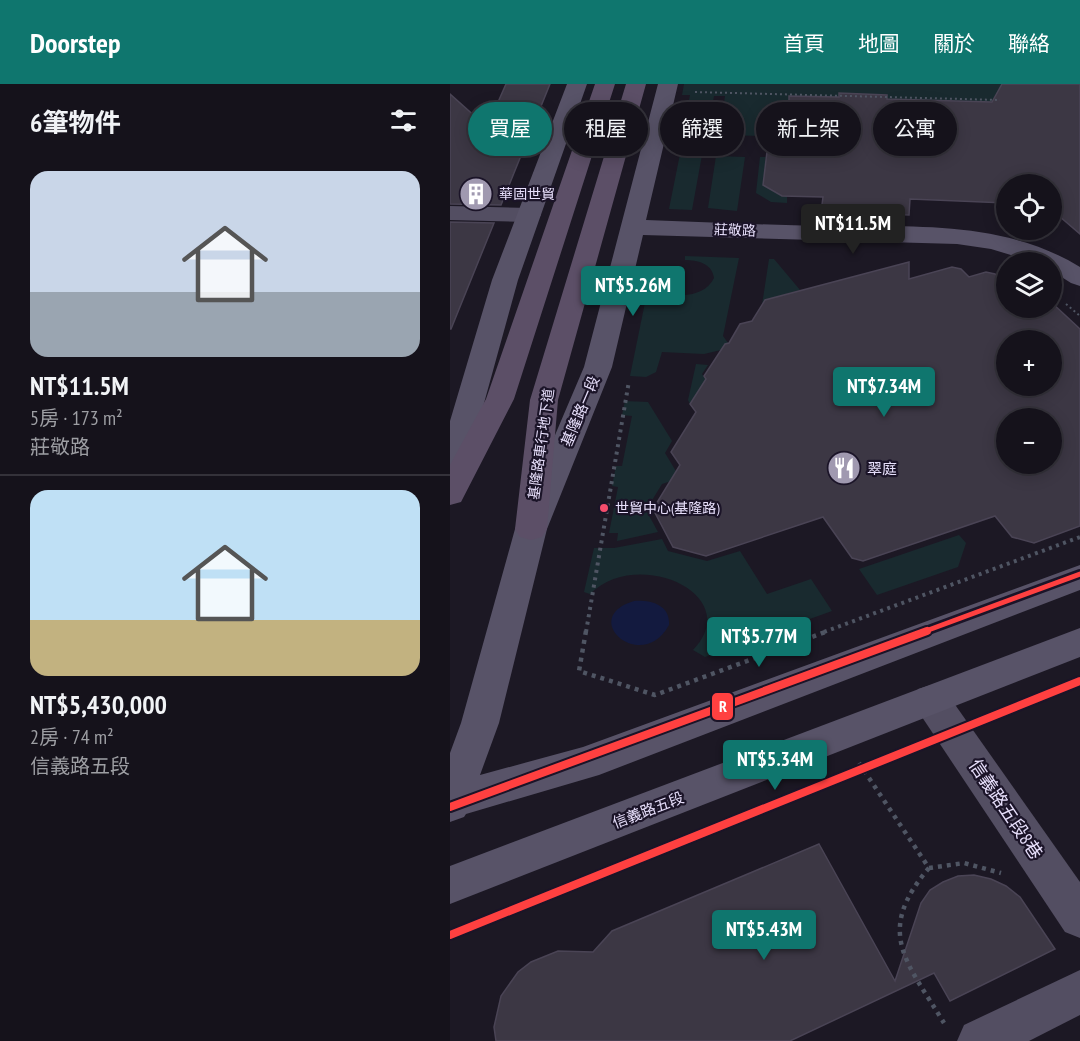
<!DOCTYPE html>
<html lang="zh-TW">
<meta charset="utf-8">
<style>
body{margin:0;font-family:"PT Sans Narrow","Noto Sans TC",sans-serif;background:#1e1b24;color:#f1f3f6;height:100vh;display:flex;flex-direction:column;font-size:22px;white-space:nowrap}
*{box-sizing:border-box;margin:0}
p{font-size:20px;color:#9d9ea3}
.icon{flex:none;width:33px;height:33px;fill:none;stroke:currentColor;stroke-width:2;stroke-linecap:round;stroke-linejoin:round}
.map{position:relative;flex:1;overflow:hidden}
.details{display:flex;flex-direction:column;background:#15121b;width:450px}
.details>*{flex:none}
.top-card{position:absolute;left:18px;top:18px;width:522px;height:54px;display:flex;gap:12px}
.fabs{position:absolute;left:546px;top:90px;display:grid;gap:12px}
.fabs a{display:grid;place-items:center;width:66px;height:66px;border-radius:50%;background:#15121b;box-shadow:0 3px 15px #0003,0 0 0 2px #34323a;font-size:30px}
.price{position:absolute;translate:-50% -51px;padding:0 14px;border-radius:6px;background:#0f766e;color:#fff;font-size:20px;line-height:39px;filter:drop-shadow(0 2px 3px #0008)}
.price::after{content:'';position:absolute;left:50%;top:36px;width:18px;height:14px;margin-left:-9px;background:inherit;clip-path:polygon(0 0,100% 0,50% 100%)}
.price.selected{background:#222;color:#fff}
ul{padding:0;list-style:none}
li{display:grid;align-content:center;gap:12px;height:318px;padding:0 30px}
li+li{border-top:2px solid #34323a}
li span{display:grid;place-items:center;height:186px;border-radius:18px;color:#555}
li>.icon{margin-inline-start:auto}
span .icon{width:108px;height:108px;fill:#fffc;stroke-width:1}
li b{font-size:26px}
h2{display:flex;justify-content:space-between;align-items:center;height:72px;padding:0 30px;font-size:26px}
.pill{padding:0 21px;border-radius:27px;background:#15121b;box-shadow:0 3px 15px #0003,0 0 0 2px #34323a;font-size:21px;line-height:54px}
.pill.selected{background:#0f766e;color:#fff}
header{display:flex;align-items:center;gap:36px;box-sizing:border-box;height:84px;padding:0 30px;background:#0f766e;color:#fff}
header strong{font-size:28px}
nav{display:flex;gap:33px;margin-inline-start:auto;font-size:21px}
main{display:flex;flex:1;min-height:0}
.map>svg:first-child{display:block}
.green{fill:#192a2f}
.water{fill:#131a3f}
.building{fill:#3c3744;stroke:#4a4455;stroke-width:1.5;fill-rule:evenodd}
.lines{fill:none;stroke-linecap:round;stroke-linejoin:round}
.path-far2{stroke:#4f5563;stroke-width:2;stroke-dasharray:2 3;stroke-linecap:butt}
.path-far1{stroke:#4f5563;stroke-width:4;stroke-dasharray:3 4.5;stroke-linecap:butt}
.path{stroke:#4f5563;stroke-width:4.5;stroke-dasharray:4 5;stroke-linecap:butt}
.street{fill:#534e62;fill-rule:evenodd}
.secondary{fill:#585368;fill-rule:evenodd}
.primary{fill:#5c4f67;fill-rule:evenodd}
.metro-1-far1-casing{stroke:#1b1428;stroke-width:10}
.metro-1-casing{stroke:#1b1428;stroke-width:12}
.metro-1-far1{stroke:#ff4040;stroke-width:5}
.metro-1{stroke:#ff4040;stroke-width:8}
.bus-dot{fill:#f44d6c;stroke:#1b1428;stroke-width:2}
.labels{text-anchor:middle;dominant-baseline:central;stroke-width:4.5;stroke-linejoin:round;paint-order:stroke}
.far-poi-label{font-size:14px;fill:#e7dffb;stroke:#1b1428;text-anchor:start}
.far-street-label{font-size:14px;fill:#e7dffb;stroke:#1b1428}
.bus-label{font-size:14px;fill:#e7dffb;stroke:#1b1428;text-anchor:start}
.street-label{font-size:15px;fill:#e7dffb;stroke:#1b1428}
.poi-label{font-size:15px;fill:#e7dffb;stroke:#1b1428;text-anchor:start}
.near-street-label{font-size:18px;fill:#e7dffb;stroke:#1b1428}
.line-badge{stroke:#1b1428;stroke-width:2}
.badge-label{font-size:16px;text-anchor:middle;font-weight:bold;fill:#fff}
</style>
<header>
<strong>Doorstep</strong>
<nav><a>首頁</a><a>地圖</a><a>關於</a><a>聯絡</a></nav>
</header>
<main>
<section class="details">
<h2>6筆物件<svg class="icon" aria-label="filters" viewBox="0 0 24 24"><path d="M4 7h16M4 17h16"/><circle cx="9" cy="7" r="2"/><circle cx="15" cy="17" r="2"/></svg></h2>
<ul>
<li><span style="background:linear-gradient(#c9d6e8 65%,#9aa5b1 0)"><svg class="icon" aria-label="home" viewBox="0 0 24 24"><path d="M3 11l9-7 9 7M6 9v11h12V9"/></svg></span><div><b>NT$11.5M</b><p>5房 · 173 m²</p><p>莊敬路</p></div></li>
<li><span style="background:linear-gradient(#bfe0f5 70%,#c2b280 0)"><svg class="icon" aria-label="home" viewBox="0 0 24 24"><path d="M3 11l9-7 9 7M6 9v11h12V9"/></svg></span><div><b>NT$5,430,000</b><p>2房 · 74 m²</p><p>信義路五段</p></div></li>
</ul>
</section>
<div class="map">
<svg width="630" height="957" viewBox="0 0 630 957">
<rect width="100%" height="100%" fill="#1c1824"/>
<g class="green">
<polygon points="234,0 552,0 542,18 340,12 339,19 322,26 319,52 269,51 275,12 264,12 257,51 232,50 240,11 232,11"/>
<polygon points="230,70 252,71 242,126 219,125"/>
<polygon points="266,72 295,73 287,127 258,124"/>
<polygon points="310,73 316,73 313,101 332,112 337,112 337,119 321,118 306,109"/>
<path d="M235 172 289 174 273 252 278 259 271 266 254 270 212 268 206 288 196 293 180 292 200 194C210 215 253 218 264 194 262 179 247 176 235 176Z"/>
<polygon points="319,175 324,175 350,206 315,216 312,221"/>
<polygon points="246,280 258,281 252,290 259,300 240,320 238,316"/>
<polygon points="175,317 198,318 222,357 215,369 230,394 212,400 196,426 208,448 167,457 168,449 159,449 168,403 162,402 166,382 172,382 182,332 172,331"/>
<polygon points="509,451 516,459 508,483 427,511 409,485"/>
<path d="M212 455 218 467 257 477 290 467 317 510 361 495 382 527 255 573 243 566C296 511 188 462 140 510L134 508 144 464H164Z"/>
</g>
<path class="water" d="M184 517C200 516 220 520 219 541 192 591 127 534 184 517Z"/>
<g class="building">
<polygon points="56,0 100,0 51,121 0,120 0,10 37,43"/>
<polygon points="552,0 630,0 630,150 602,126 602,100 556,100 556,119 460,115 459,131 371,128 373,113 332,112 313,101 322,26 339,19 339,12 389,13 389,9 437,11 437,15 542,18"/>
<polygon points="0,138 44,139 1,245 0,245"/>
<path d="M459 178V195L502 183 511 185 519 193 536 188 545 190 554 198H556V224H602V219L630 245V442L584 459 562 453 545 432 413 477 402 474 373 433 256 472 223 463 203 425 230 381 221 368 246 328 240 320 256 295 254 292 275 260 279 259 290 240 302 237 315 216ZM556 256H602V302H556ZM556 334H602V380H556Z"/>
<polygon points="369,760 445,897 471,819 480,806 493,798 508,792 524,791 541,795 556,802 570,813 605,865 500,917 484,889 340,957 46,957 44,943 51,912 68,888 81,878 108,867 143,868 162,847"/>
</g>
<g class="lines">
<g class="path-far2">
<polyline points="245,8 550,16"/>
<polyline points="602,128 606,131 602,135"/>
<polyline points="616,220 630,232"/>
</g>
<g class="path-far1">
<polyline points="136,548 179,297"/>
<polyline points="374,548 630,453"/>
</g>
<g class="path">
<polyline points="136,547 129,587 205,611 378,547"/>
<path d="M409 679 479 784C424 848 457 878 494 939"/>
<polyline points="479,784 514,779 551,789"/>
</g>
<g class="street">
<polygon points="0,122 79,124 87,126 91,131 87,136 79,138 0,136"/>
<polygon points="481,601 494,605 630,798 630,854 615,848 468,627 463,616 468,605"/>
<polygon points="630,886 630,931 579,957 507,957 514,941"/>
</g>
<g class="secondary">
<polygon points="117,0 137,0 68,196 15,388 11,395 0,398 0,337 42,196"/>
<path d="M208 0H228L196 136C256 138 316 141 375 142 461 143 554 136 630 183V202L621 199 602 187V178H584L541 165 507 160 193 151 162 283 97 445 49 639 30 691 133 663 630 481V506L149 691 16 730 14 733 0 738V669L11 639 65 445 134 283Z"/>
<polygon points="630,544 630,573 0,820 0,782"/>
</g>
<g class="primary">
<polygon points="145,0 165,0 64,315 11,418 0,421 0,381 36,315"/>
<polygon points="176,0 196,0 108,316 97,445 92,453 81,456 70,453 65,445 80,316"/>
</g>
<defs>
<polyline id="metro-1-far1" points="473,548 630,490"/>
<g id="metro-1">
<polyline points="0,723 477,547"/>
<polyline points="0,851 630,597"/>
</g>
</defs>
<use href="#metro-1-far1" class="metro-1-far1-casing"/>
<use href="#metro-1" class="metro-1-casing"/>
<use href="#metro-1-far1" class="metro-1-far1"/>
<use href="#metro-1" class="metro-1"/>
</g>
<defs>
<symbol id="building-disc" viewBox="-11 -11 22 22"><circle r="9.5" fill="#a099b0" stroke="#1b1428"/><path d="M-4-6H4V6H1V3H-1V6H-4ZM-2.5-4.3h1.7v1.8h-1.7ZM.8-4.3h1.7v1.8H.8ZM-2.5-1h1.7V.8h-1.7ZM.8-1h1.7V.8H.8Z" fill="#fff"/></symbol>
<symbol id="restaurant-disc" viewBox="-11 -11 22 22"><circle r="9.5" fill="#a099b0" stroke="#1b1428"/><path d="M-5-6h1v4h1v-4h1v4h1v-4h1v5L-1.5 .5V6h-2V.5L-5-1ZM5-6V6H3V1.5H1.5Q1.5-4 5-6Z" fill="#fff"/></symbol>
</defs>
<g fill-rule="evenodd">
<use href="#building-disc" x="7" y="91" width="38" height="38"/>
<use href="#restaurant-disc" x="375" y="365" width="38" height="38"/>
</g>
<circle class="bus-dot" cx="154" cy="424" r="5"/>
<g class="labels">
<g class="far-poi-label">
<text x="49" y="110">華固世貿</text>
</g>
<g class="far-street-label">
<text transform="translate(285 146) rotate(2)">莊敬路</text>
<text transform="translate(91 360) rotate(-82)">基隆路車行地下道</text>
</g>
<g class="bus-label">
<text x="165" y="424">世貿中心(基隆路)</text>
</g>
<g class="street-label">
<text transform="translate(130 327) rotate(-67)">基隆路一段</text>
<text transform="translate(198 726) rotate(-21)">信義路五段</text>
</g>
<g class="poi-label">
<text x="417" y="384">翠庭</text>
</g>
<g class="near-street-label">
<text transform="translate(556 725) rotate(56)">信義路五段8巷</text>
</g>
</g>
<rect class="line-badge" x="261" y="608" width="23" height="29" rx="6" fill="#ff4040"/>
<g class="badge-label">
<text x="273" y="628">R</text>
</g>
</svg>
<div class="fabs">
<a><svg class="icon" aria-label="locate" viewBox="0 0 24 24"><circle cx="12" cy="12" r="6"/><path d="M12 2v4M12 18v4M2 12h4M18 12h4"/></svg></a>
<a><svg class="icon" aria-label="layers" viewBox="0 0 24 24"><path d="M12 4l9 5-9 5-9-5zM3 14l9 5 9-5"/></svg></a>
<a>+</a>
<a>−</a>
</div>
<b class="price selected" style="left:403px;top:171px">NT$11.5M</b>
<b class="price" style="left:183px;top:233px">NT$5.26M</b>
<b class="price" style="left:434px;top:334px">NT$7.34M</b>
<b class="price" style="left:309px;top:584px">NT$5.77M</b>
<b class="price" style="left:325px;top:707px">NT$5.34M</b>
<b class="price" style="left:314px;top:877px">NT$5.43M</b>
<div class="top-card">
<a class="pill selected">買屋</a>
<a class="pill">租屋</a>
<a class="pill">篩選</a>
<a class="pill">新上架</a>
<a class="pill">公寓</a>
</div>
</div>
</main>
